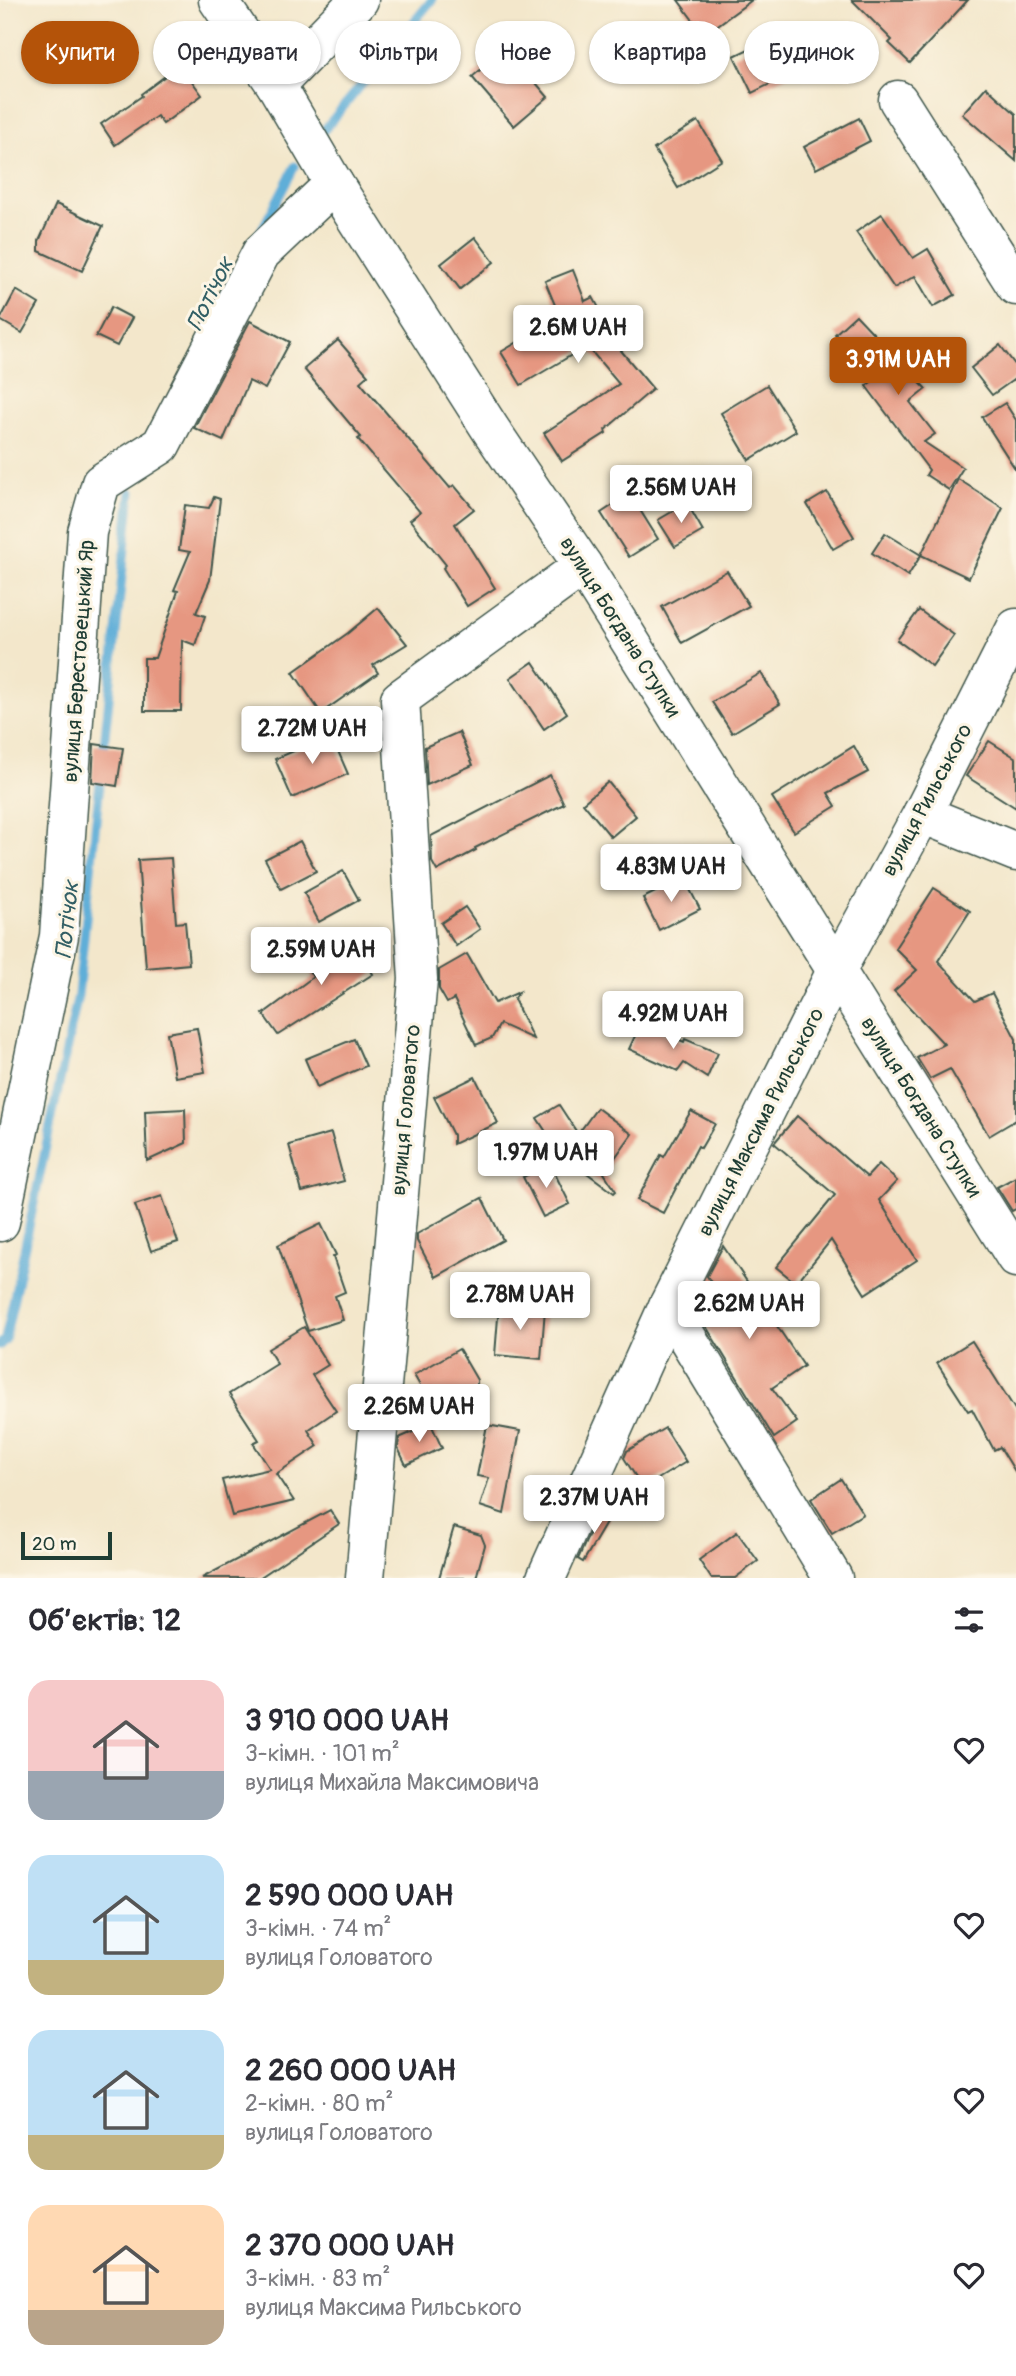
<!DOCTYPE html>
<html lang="uk">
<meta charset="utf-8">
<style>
body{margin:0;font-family:Pangolin,sans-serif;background:#f7f7f7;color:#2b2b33;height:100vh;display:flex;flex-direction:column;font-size:26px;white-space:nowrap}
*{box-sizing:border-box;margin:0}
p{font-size:23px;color:#7c7c81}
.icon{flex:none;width:38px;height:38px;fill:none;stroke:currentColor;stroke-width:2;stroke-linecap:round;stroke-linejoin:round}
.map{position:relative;height:1578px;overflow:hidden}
.panel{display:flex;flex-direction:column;background:#fff;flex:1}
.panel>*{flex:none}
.top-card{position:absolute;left:21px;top:21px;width:975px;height:63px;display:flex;gap:14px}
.scale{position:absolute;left:21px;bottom:18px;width:91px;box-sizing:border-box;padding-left:7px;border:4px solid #1f3d34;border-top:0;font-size:19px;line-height:24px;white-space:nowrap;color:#1f3d34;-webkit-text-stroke:5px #fcf5e5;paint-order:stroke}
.price{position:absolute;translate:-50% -60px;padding:0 16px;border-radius:7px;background:#fff;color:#222;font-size:23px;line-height:46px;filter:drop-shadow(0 2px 4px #0008)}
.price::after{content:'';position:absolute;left:50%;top:42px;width:21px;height:16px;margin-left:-10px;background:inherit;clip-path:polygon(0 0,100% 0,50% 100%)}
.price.current{background:#b45309;color:#fff}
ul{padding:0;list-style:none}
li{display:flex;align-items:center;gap:21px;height:175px;padding:0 28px}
li span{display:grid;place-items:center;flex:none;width:196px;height:140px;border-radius:21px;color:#555}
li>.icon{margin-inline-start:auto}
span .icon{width:84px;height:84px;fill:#fffc;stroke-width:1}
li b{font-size:30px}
h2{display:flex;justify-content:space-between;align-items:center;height:84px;padding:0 28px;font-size:30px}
.tag{padding:0 24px;border-radius:32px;background:#fff;box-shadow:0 2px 5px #0004;font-size:24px;line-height:63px}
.tag.current{background:#b45309;color:#fff}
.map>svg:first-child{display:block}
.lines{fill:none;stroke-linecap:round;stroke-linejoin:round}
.stream{stroke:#5eaed8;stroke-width:9}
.building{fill:#e69781}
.minor-casing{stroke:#3f564b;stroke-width:41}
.minor{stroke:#fff;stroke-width:38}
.labels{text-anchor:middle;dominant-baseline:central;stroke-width:6;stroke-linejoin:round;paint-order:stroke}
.street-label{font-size:21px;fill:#1f3d34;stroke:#fcf5e5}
.water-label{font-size:23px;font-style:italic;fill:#325f65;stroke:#fcf5e5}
</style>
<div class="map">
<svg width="1016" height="1578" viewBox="0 0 1016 1578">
<rect width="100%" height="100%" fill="#fcf5e5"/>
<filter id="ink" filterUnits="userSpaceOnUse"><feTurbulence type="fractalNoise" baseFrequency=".0143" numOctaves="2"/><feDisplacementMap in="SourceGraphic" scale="14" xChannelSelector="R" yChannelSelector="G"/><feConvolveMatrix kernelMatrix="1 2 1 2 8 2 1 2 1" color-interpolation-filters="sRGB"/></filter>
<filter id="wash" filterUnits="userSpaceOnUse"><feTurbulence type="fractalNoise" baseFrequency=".00686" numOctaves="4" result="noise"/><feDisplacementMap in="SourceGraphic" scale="28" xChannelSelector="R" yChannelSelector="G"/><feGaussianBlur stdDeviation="1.57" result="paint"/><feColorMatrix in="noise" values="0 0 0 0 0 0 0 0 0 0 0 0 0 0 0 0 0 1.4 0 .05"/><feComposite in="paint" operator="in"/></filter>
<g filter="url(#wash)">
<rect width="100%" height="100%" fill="#f3e7cb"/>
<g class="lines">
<g class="stream">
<polyline points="324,130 432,0"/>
<polyline points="260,233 295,166"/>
<polyline points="103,755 131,492"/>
<polyline points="0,1345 5,1340 78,995 101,773"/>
</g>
</g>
<g id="blocks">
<g class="building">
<polygon points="678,0 752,0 704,35"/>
<polygon points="852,0 968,0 910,63 889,43 892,40"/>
<polygon points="782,33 800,69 752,93 734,56"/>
<polygon points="506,48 548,97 514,126 472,77"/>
<polygon points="180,65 202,95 163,124 157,116 115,145 101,124 142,96 141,94"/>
<polygon points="986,87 1016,114 1016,161 962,114"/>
<polygon points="859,118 870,141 816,169 804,147"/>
<polygon points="698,121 722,160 678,188 654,149"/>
<polygon points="56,204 103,226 82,271 39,251 39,241"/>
<polygon points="882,214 913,258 928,249 955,295 933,307 915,276 894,288 856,232"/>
<polygon points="475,237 494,262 460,289 441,264"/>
<polygon points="573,270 585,301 593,297 605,319 598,323 653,389 605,430 606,433 562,461 544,433 619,384 587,346 521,385 501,352 560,317 545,281"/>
<polygon points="16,290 39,304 22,333 0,320"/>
<polygon points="111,307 132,318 117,346 96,336"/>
<polygon points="856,315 926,389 910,402 935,434 924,442 963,468 949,490 926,475 929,470 866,386 876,378 835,334"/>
<polygon points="250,321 290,342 265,389 249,381 223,441 194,428"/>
<polygon points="338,340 368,375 360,382 450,488 454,485 474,509 455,524 495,588 467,606 443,568 446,565 410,520 420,512 358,439 361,437 304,369"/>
<polygon points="1000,345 1016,366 1016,378 992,395 971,368"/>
<polygon points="767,385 796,431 749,460 721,413"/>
<polygon points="1005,403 1016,420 1016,470 982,417"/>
<polygon points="958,479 1003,508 969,578 921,555"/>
<polygon points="827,492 854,537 833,549 807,504"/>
<polygon points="630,494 658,539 629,557 601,513"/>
<polygon points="214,497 220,499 210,580 196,613 205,616 195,645 182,640 181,711 144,711 144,658 155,658 178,591 174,590 190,552 179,550 185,505 209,508"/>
<polygon points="687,503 703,531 675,547 658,520"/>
<polygon points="885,533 921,555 908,576 872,553"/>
<polygon points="727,571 749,606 682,643 662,607"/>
<polygon points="378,608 407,644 373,665 378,673 321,713 293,672 348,633"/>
<polygon points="919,610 954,635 932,666 897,640"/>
<polygon points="533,662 567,713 544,729 510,678"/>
<polygon points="761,673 780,704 732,733 712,702"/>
<polygon points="459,732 473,765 427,785 425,747"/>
<polygon points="331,735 348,774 292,798 275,759"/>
<polygon points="989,741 1016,758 1016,808 966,776"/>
<polygon points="94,744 123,748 117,786 92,782"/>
<polygon points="854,746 868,772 828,793 836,806 794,832 772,797"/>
<polygon points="550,775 564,804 475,848 476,850 437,871 432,862 431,836"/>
<polygon points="608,782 636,816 611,837 583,803"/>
<polygon points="300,841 316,871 281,889 265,859"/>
<polygon points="171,858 176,923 185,922 189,964 146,968 138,860"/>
<polygon points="343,871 359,900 319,922 304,893"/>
<polygon points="684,878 700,909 659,930 643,898"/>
<polygon points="934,888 970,911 938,961 975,1001 992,993 1016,1039 1016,1120 989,1136 950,1069 930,1079 917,1058 944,1044 894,991 917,970 895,948"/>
<polygon points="465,907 480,929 456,946 441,923"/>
<polygon points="352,940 373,974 278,1035 263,1014 313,977 308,969"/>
<polygon points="467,954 495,1003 519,992 514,999 533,1039 500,1024 492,1038 476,1045 454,999 447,1003 439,989 439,970"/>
<polygon points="641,1023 684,1042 685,1039 718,1053 707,1078 684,1063 678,1071 629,1049"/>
<polygon points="197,1028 205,1072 175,1077 167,1033"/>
<polygon points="354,1039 366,1066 317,1087 305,1059"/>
<polygon points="475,1077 498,1123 453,1144 453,1135 434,1097"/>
<polygon points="559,1105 578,1134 597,1108 632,1134 604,1173 616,1191 614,1193 560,1153 537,1118"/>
<polygon points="185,1109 186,1143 147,1161 145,1111"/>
<polygon points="691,1111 715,1124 701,1148 698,1146 663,1213 637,1200 661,1155 664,1157"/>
<polygon points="797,1116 867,1177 879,1164 897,1181 879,1200 917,1260 865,1294 831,1240 796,1283 776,1267 835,1195 774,1143"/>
<polygon points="331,1133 344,1181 302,1192 289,1145"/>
<polygon points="550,1164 570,1204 543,1217 523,1177"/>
<polygon points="1016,1177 1016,1209 1012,1211 997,1187"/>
<polygon points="162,1196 178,1242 151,1251 135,1205"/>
<polygon points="482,1198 503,1240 436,1277 417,1241 417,1234"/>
<polygon points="321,1224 336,1255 333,1257 345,1292 335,1296 343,1320 308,1331 278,1245"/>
<polygon points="723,1246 804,1366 772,1388 797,1422 774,1438 693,1305 695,1302 715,1289 707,1276"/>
<polygon points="499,1305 545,1309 541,1359 495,1355"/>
<polygon points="304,1327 328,1365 312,1375 336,1411 308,1430 318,1446 276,1474 294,1501 232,1516 222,1480 270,1469 253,1443 259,1440 229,1394 277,1364 268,1349"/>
<polygon points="972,1341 1016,1411 1016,1473 1000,1447 994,1450 972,1409 968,1411 937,1363"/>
<polygon points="459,1349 477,1380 477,1389 435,1412 414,1375"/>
<polygon points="431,1424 442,1448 406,1465 398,1448 399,1438"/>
<polygon points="487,1425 520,1431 504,1514 480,1506 489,1478 477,1476"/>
<polygon points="665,1428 686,1462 643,1488 624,1458 627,1451"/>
<polygon points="841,1479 863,1514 832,1533 811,1499"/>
<polygon points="330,1510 339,1524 259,1578 202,1578"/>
<polygon points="599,1512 609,1518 583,1562 578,1559"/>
<polygon points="454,1527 481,1535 485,1545 476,1578 439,1578"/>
<polygon points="737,1532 758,1561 735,1578 711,1578 699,1560"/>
</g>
</g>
</g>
<g filter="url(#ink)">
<use href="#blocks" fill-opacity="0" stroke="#3f564b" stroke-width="2"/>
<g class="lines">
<defs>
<g id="minor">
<polyline points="218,0 276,85 334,184 491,430 583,566 1016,1258"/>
<polyline points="276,85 359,0"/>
<polyline points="898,100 1016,286"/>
<polyline points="922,814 1016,852"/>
<polyline points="0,1222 59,936 87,532 101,483 161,445 261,253 334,184"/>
<polyline points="668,1306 833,1578"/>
<polyline points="365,1578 418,979 400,699 583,566"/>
<polyline points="546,1578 668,1306 836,971 922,814 1016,628"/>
</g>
</defs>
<use href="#minor" class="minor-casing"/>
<use href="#minor" class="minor"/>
</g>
</g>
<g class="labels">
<g class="street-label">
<text transform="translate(620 627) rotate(58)">вулиця Богдана Ступки</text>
<text transform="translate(79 661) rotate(-86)">вулиця Берестовецький Яр</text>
<text transform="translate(927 800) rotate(-62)">вулиця Рильського</text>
<text transform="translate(921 1107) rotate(58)">вулиця Богдана Ступки</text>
<text transform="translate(406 1110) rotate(-85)">вулиця Головатого</text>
<text transform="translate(761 1122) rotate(-63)">вулиця Максима Рильського</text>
</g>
<g class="water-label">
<text transform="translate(210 294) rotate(-64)">Потічок</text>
<text transform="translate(67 920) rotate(-84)">Потічок</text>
</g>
</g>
</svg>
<div class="scale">20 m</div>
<b class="price" style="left:578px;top:365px">2.6M UAH</b>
<b class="price current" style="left:898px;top:397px">3.91M UAH</b>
<b class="price" style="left:681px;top:525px">2.56M UAH</b>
<b class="price" style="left:312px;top:766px">2.72M UAH</b>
<b class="price" style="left:671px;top:904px">4.83M UAH</b>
<b class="price" style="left:321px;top:987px">2.59M UAH</b>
<b class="price" style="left:673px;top:1051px">4.92M UAH</b>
<b class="price" style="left:546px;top:1190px">1.97M UAH</b>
<b class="price" style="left:520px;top:1332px">2.78M UAH</b>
<b class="price" style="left:749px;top:1341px">2.62M UAH</b>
<b class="price" style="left:419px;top:1444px">2.26M UAH</b>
<b class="price" style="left:594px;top:1535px">2.37M UAH</b>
<div class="top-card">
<a class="tag current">Купити</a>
<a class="tag">Орендувати</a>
<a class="tag">Фільтри</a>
<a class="tag">Нове</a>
<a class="tag">Квартира</a>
<a class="tag">Будинок</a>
</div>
</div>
<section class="panel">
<h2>Об’єктів: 12<svg class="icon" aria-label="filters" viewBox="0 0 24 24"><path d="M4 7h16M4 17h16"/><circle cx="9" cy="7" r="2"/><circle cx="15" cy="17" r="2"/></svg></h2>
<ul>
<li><span style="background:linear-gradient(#f6c9c9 65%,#9aa5b1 0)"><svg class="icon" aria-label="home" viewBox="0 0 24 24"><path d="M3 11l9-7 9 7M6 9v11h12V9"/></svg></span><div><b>3 910 000 UAH</b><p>3-кімн. · 101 m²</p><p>вулиця Михайла Максимовича</p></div><svg class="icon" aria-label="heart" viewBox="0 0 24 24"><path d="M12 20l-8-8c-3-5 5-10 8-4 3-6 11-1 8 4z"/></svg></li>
<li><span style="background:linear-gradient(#bfe0f5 75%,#c2b280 0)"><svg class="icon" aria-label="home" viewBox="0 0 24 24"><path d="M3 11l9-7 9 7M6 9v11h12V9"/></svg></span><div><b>2 590 000 UAH</b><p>3-кімн. · 74 m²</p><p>вулиця Головатого</p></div><svg class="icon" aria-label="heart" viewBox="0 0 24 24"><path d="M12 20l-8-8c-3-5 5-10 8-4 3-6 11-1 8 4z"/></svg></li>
<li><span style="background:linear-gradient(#bfe0f5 75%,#c2b280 0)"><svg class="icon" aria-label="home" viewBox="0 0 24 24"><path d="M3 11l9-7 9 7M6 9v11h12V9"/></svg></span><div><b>2 260 000 UAH</b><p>2-кімн. · 80 m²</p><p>вулиця Головатого</p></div><svg class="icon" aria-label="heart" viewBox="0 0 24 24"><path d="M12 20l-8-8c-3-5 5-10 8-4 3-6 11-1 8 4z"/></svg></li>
<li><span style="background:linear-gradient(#ffd9b3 75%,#b9a48a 0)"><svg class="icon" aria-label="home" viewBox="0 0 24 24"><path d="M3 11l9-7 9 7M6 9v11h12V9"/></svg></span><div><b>2 370 000 UAH</b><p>3-кімн. · 83 m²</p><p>вулиця Максима Рильського</p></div><svg class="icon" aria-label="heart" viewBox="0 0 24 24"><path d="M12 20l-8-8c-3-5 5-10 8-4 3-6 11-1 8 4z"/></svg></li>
</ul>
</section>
